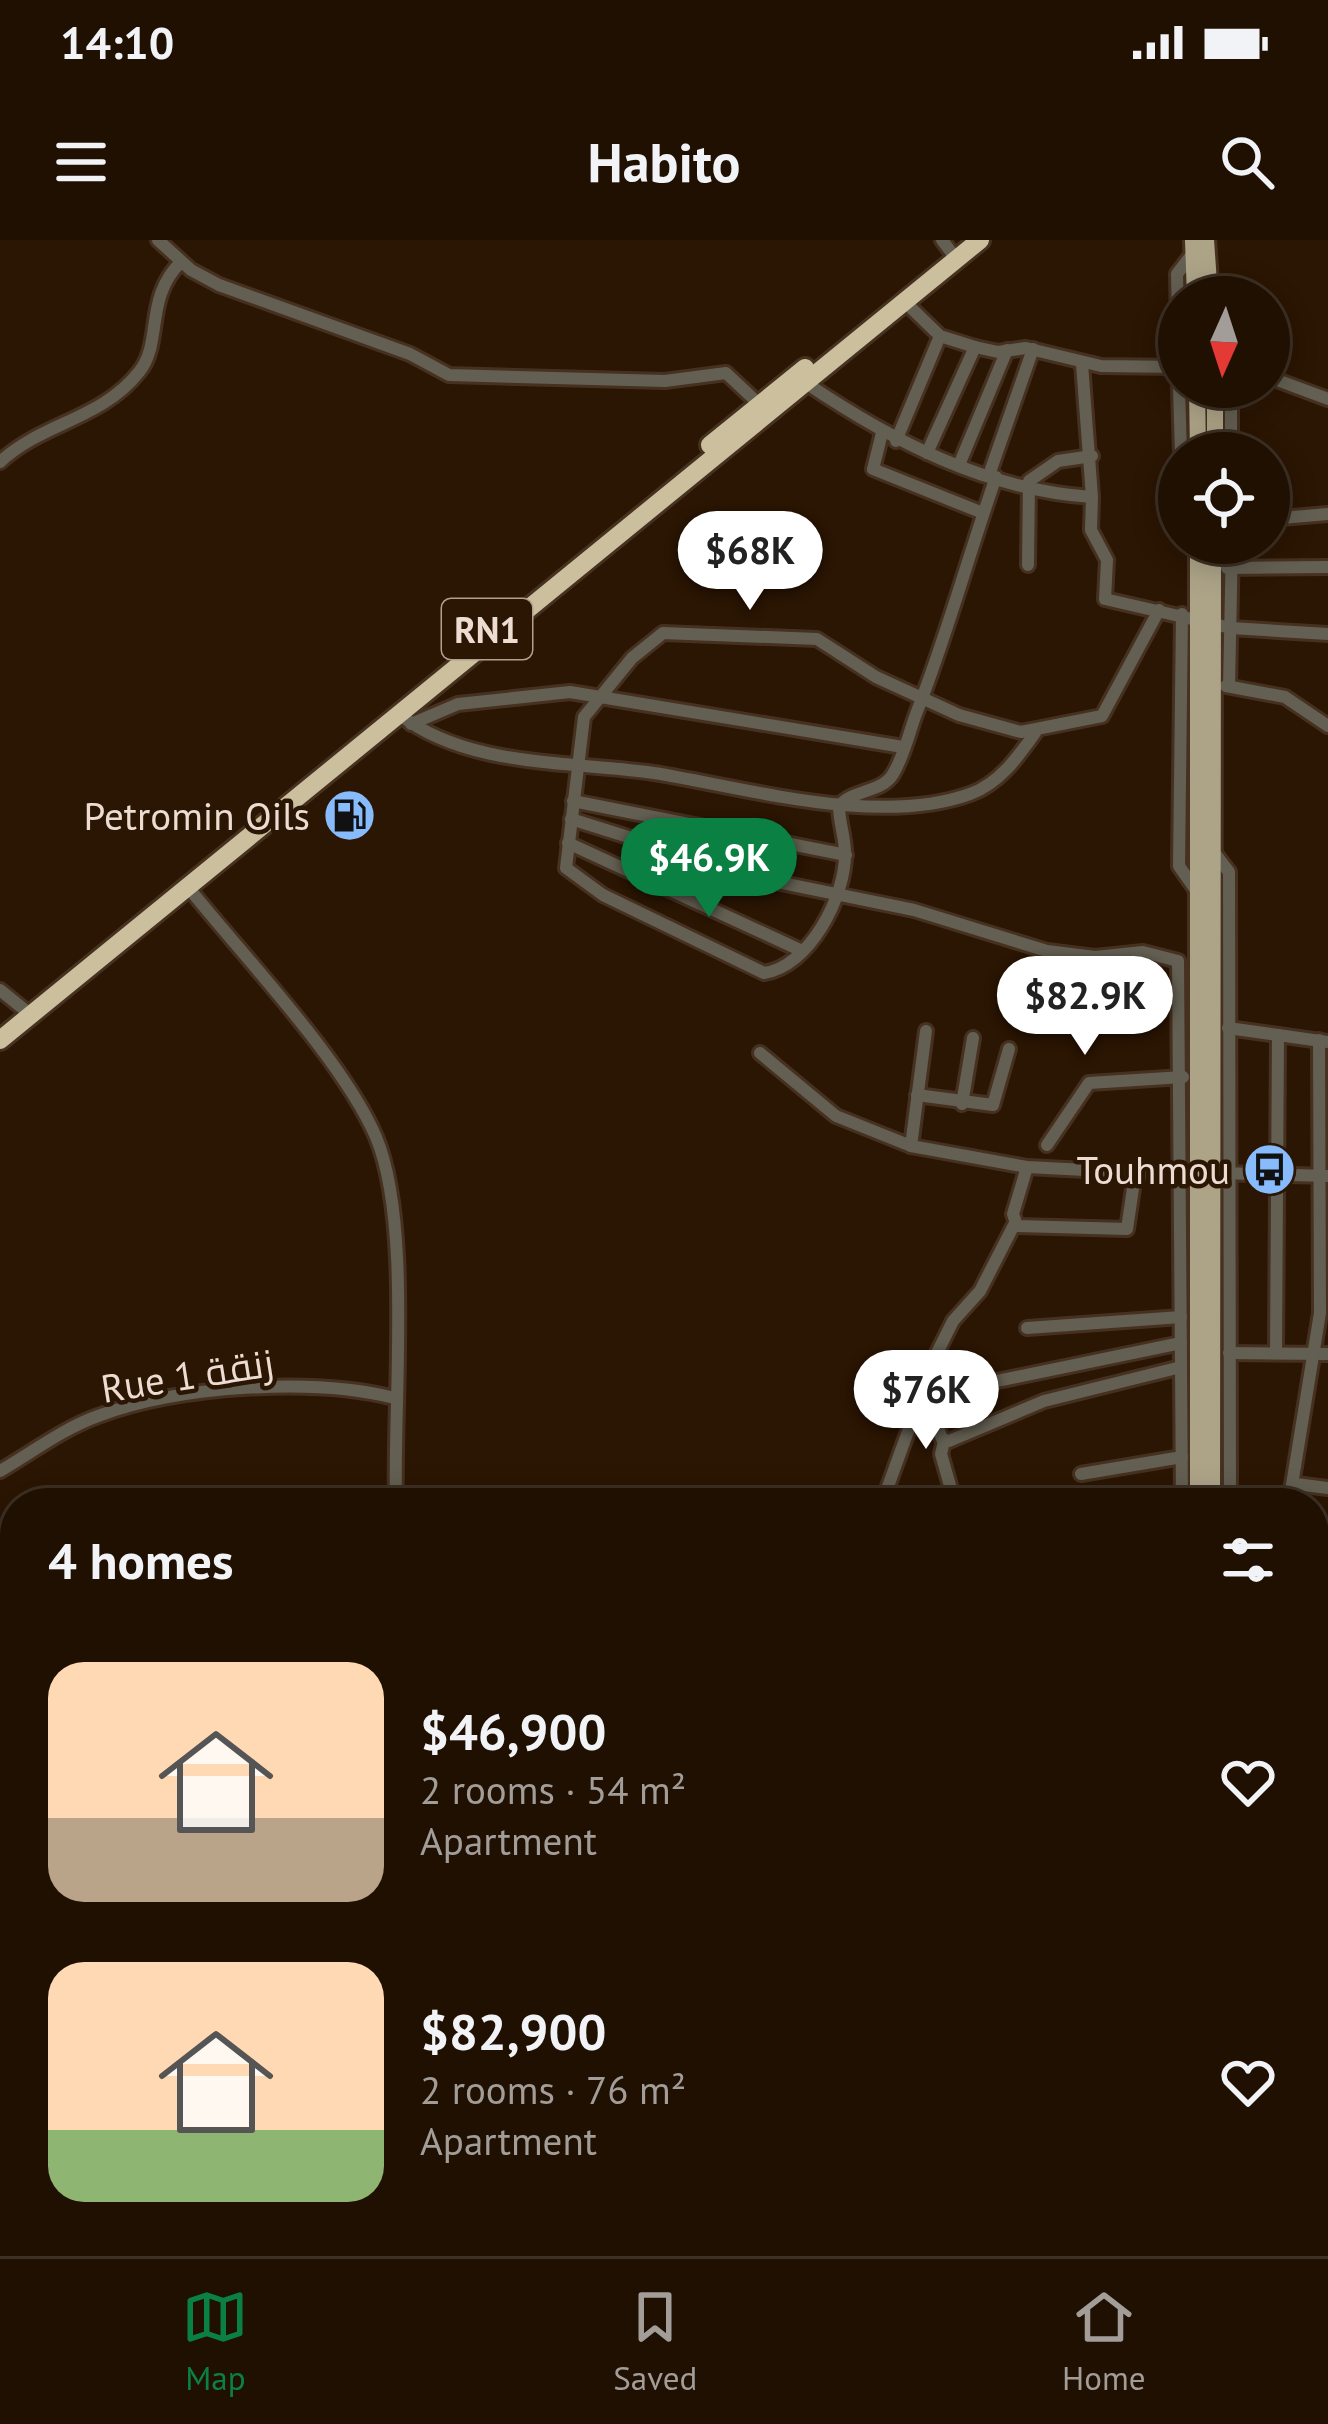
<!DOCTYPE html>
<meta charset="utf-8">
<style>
body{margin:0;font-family:"PT Sans",Cairo,sans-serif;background:#28190c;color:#f1f3f6;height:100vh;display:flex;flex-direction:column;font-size:45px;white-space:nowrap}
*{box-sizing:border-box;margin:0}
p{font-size:39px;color:#a29d99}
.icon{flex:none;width:66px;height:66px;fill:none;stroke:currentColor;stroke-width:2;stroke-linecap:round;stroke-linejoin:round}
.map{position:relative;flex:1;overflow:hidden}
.details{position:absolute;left:0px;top:1248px;width:1329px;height:768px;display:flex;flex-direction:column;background:#201002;border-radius:48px 48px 0 0;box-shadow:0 6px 30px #0003,0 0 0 3px #3d3024}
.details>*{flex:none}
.needle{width:78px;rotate:183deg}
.buttons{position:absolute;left:1158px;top:36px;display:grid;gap:24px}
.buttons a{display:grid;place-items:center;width:132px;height:132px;border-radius:50%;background:#201002;box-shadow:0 6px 30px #0003,0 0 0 3px #3d3024;font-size:60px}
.price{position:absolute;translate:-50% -102px;padding:0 27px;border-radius:42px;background:#fff;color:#222;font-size:39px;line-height:78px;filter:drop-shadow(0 3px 6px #0008)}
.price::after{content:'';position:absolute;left:50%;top:72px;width:36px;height:27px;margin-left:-18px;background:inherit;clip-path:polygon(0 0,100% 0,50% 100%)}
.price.on{background:#0b8043;color:#fff}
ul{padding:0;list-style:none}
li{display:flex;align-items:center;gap:36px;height:300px;padding:0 48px}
li span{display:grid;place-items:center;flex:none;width:336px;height:240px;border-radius:36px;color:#555}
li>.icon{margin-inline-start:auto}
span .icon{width:144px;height:144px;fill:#fffc;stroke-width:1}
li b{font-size:51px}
h2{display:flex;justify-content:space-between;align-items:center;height:144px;padding:0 48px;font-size:51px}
.status{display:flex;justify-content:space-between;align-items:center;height:84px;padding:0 60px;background:#201002;direction:ltr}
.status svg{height:33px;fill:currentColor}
header{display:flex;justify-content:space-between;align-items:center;height:156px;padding:0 48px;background:#201002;font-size:54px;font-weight:700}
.menu{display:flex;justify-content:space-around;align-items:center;height:168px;border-top:3px solid #3d3024;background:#201002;font-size:33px;color:#a29d99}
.menu a{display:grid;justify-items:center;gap:6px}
.menu .on{color:#0b8043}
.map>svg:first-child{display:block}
.green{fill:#64113e}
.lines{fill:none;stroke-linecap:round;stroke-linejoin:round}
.minor-casing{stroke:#463120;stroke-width:18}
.major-casing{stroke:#463120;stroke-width:22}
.highway-casing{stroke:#463120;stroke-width:24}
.minor{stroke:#635f52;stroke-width:12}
.major{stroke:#ada488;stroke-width:16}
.highway{stroke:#cbbf9e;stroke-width:18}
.labels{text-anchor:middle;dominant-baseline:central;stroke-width:9;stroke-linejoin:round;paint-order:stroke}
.shield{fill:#2b1503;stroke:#b2a093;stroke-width:3}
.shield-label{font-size:36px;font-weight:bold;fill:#ecdcd1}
.poi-label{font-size:39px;fill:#ecdcd1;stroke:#2b1503;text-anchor:end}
.street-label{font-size:39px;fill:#ecdcd1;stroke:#2b1503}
</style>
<div class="status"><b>14:10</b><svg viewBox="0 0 49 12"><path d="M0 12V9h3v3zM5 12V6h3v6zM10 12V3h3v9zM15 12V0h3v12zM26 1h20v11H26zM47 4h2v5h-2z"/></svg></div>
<header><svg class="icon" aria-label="menu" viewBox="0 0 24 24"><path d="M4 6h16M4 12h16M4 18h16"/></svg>Habito<svg class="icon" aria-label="search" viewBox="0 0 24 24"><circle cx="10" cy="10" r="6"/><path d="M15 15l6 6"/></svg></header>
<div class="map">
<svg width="1328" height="2016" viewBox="0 0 1328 2016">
<rect width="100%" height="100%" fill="#2b1503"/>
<polygon class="green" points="791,2001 1120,2001 1137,2016 791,2016"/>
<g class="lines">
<defs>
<g id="minor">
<polyline points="158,0 191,30 219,45 410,114 449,135 665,141 726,133 759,164"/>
<polyline points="942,0 951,12"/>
<polyline points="905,62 940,96 975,107 998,112 1026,108 1101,126 1179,127"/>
<polyline points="1179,121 1177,34 1193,13"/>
<polyline points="1082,124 1092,257"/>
<polyline points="1269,137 1328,159"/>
<path d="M806 143C892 201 986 250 1092 257L1091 290 1107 320 1105 359 1231 388 1328 394"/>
<polyline points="1179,147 1181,213"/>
<polyline points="1231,147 1231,213"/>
<polyline points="882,193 873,229 983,273"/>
<polyline points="896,201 940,96"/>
<polyline points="927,213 975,107"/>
<path d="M0 222C43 182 101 180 139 132 163 103 144 58 181 22"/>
<polyline points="959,225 1007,110"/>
<polyline points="989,235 1033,109"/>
<path d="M996 237C968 316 947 396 916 474 909 493 904 516 893 534 882 553 853 549 839 566 839 582 845 597 845 613 846 656 809 727 764 733L603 655 566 628 584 477 632 418 663 393 817 399 876 437 959 475 1021 492 1102 476 1159 370"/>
<polyline points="1269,279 1328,274"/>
<polyline points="1028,325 1029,241 1058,221 1092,216"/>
<polyline points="1227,328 1328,327"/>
<polyline points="1182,374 1179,626 1198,653"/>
<polyline points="1226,446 1285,457 1328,486"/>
<polyline points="1229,446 1232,303"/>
<path d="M399 474C467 528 572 521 654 533 747 548 878 587 970 554 999 544 1018 517 1035 493"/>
<polyline points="411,484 458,464 570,452 903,507"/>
<polyline points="573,561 846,615"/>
<polyline points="571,579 762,639 914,670 1047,711 1095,717 1143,712 1178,721 1182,1263"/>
<polyline points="568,603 800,710"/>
<polyline points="1213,611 1229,632 1230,1263"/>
<path d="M188 647C243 716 343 820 376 897 412 983 393 1164 396 1263"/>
<polyline points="0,750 31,775"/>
<polyline points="1228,788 1328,802"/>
<polyline points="760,813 836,876 911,906 1027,927 1183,935"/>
<polyline points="917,855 993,865 1009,809"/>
<polyline points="962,864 973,798"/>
<polyline points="1047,905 1089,843 1183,837"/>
<polyline points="911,906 926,791"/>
<polyline points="1027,927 1013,974 1017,986 1127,989 1135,935"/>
<polyline points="1221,933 1328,936"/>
<polyline points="1027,1088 1181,1077"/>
<polyline points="1229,1113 1328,1114"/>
<polyline points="1276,1113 1278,795"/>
<polyline points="932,1171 942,1199 949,1201 1044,1161 1181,1127"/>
<polyline points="910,1184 932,1171 968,1166 973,1146 1181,1103"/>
<polyline points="944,1201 941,1214 955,1263"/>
<path d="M0 1231C31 1213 64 1188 98 1176 178 1146 312 1137 395 1158"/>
<polyline points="1081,1234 1182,1217"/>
<polyline points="1296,1244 1328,1248"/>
<polyline points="882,1263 935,1117 953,1081 980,1051 1014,985"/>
<polyline points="1289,1263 1320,1073 1319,800"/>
<polyline points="1314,1433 1328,1434"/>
<polyline points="0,1460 15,1455"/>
<polyline points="1314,1647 1328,1646"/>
<polyline points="1314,1865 1328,1866"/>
<polyline points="1314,1876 1328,1876"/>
<polyline points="1138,2001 1164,2016"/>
<polyline points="1231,2001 1231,2016"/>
<polyline points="1305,2001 1315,2016"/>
<polyline points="7,2016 32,2001"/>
<polyline points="402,2016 402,2001"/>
<polyline points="511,2016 511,2001"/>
<polyline points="676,2016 676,2001"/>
<polyline points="776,2016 776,2001"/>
<polyline points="1182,2016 1182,2001"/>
</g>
<g id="major">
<polyline points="1193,0 1195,57"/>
<polyline points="1206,0 1210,57"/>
<polyline points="1197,147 1198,213"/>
<polyline points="1215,213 1215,147"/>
<polyline points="1198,303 1198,1263"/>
<polyline points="1212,1263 1213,303"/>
<polyline points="1214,2001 1214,2016"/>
<polyline points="1199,2016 1199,2001"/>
</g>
<g id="highway">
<polyline points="710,205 805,128"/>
<polyline points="0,800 980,0"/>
</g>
</defs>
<use href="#minor" class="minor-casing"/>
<use href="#major" class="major-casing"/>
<use href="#highway" class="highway-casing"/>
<use href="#minor" class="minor"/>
<use href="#major" class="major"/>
<use href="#highway" class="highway"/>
</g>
<defs>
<symbol id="fuel-disc" viewBox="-11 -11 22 22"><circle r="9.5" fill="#87bbfb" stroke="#2b1503"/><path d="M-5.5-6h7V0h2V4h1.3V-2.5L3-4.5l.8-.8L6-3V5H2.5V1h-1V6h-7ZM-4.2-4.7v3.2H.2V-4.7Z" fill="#111"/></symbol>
<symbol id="bus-disc" viewBox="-11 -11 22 22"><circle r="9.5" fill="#87bbfb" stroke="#2b1503"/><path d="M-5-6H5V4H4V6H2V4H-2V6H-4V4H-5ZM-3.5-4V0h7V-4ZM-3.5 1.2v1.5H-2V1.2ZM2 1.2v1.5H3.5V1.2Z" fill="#111"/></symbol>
</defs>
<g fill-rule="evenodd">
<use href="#fuel-disc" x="320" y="546" width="59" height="59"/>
<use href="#bus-disc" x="1240" y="900" width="59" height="59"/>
</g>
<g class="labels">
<rect class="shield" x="442" y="359" width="90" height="60" rx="9"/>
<g class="shield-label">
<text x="487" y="389">RN1</text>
</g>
<g class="poi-label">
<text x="310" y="575">Petromin Oils</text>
<text x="1230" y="929">Touhmou</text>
</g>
<g class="street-label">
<text transform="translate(187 1135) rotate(-9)">Rue 1 زنقة</text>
</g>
</g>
</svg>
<div class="buttons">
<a><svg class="needle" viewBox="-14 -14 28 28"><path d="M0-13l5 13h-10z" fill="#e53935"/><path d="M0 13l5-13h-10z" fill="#a29d99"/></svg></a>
<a><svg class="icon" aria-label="locate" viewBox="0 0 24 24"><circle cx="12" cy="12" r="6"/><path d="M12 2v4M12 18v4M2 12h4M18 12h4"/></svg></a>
</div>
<b class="price" style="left:750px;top:373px">$68K</b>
<b class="price on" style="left:709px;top:680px">$46.9K</b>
<b class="price" style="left:1085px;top:818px">$82.9K</b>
<b class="price" style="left:926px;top:1212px">$76K</b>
<section class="details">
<h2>4 homes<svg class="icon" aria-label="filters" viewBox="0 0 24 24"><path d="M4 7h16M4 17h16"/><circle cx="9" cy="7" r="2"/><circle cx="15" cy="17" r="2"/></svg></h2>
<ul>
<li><span style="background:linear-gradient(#ffd9b3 65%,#b9a48a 0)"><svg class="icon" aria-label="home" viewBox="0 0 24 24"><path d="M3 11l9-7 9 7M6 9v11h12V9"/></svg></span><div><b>$46,900</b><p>2 rooms · 54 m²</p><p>Apartment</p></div><svg class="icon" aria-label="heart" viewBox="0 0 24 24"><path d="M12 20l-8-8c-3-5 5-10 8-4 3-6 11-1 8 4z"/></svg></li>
<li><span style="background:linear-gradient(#ffd9b3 70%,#8fb573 0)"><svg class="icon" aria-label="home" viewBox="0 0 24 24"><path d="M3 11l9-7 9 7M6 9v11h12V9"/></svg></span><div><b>$82,900</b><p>2 rooms · 76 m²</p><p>Apartment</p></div><svg class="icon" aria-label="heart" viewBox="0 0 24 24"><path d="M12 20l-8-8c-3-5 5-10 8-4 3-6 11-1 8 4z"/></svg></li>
</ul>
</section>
</div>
<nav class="menu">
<a class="on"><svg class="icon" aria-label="map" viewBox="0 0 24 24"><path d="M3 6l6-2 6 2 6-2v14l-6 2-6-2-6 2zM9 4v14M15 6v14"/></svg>Map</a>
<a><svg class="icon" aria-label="saved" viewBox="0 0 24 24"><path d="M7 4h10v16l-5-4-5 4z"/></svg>Saved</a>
<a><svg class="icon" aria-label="home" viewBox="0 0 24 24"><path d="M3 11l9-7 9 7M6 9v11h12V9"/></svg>Home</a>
</nav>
